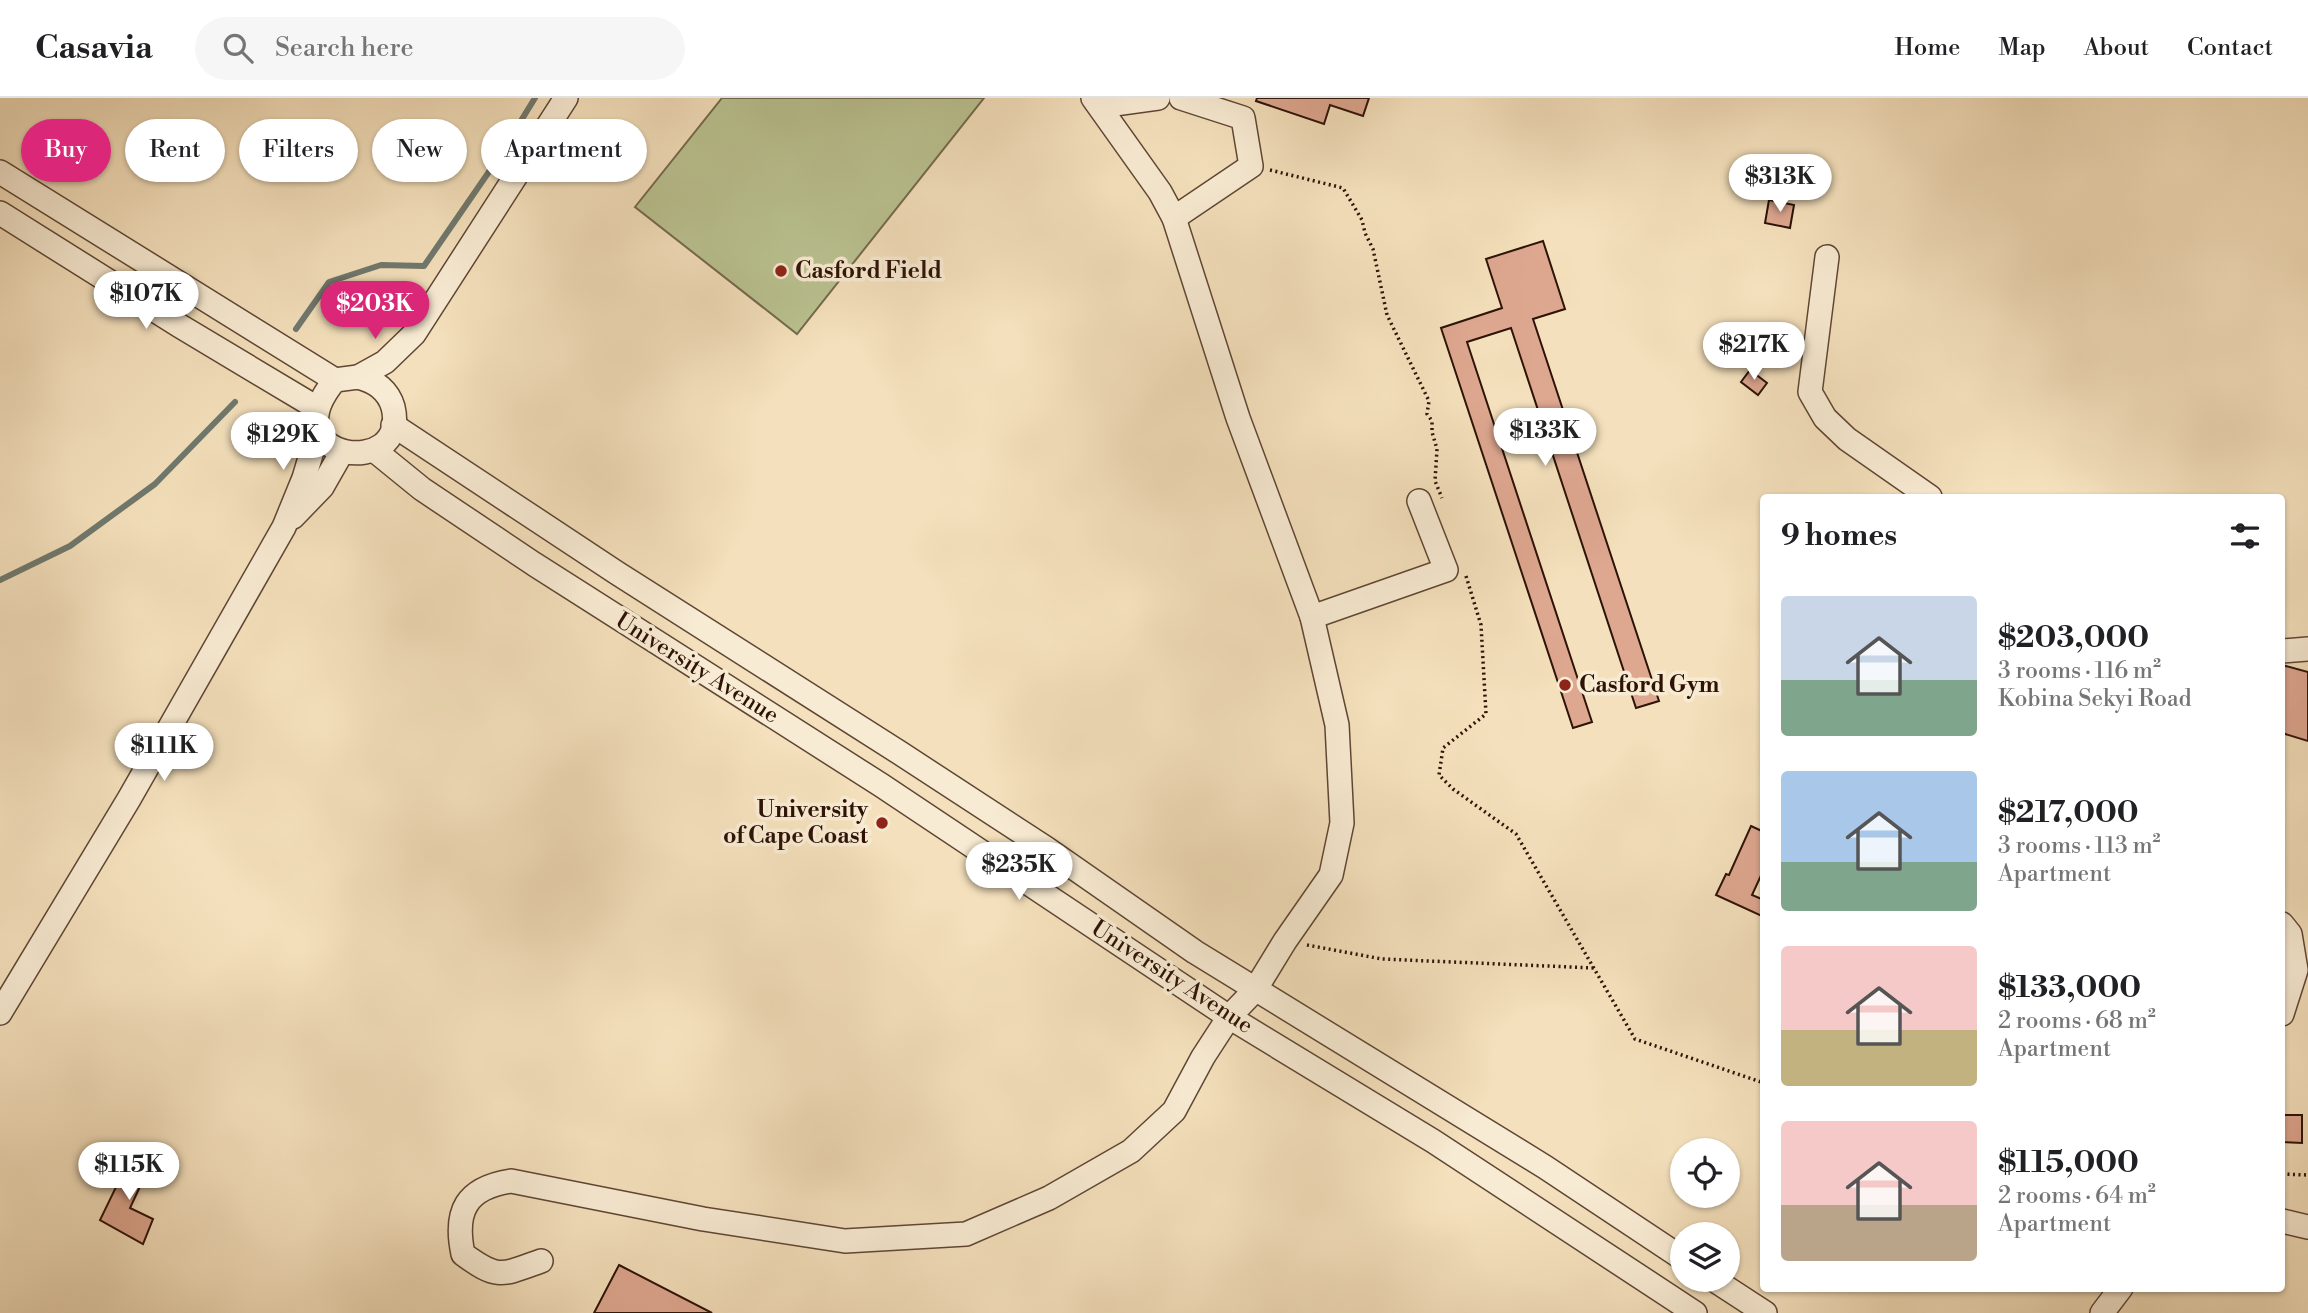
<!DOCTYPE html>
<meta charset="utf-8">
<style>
body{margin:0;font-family:"Libre Bodoni",serif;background:#f6f6f6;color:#202124;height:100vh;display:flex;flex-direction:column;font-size:26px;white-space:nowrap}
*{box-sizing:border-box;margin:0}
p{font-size:23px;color:#757577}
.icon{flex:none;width:38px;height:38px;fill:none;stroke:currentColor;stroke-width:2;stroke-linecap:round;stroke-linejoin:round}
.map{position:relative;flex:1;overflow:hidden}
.drawer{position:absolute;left:1760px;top:396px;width:525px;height:798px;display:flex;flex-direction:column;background:#fff;border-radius:7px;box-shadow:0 2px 5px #0004}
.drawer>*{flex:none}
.banner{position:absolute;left:21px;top:21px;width:665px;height:63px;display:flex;gap:14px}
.buttons{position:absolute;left:1670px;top:1040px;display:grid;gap:14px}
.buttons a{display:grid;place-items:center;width:70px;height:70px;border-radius:50%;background:#fff;box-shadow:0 2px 5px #0004;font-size:35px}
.price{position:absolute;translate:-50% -60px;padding:0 16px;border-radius:24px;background:#fff;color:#222;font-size:23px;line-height:46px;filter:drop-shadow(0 2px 4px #0008)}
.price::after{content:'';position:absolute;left:50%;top:42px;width:21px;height:16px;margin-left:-10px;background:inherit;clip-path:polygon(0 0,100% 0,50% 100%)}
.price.active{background:#db2777;color:#fff}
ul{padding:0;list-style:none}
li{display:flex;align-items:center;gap:21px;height:175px;padding:0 21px}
li span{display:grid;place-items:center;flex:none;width:196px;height:140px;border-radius:7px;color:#555}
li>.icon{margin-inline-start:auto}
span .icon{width:84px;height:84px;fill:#fffc;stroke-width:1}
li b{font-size:30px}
h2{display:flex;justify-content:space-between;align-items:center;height:84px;padding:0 21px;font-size:30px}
.chip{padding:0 24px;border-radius:32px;background:#fff;box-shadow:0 2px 5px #0004;font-size:24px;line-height:63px}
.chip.active{background:#db2777;color:#fff}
header{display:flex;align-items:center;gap:42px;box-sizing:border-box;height:98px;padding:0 35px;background:#fff;border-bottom:2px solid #e0e0e0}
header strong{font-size:33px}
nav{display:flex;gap:38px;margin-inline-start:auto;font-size:24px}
.search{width:490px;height:63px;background:#f6f6f6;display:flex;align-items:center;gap:18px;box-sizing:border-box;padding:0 24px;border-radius:38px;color:#757577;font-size:26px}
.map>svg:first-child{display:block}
.green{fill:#bac291;stroke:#746a4c;stroke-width:2}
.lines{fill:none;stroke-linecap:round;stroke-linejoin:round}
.stream{stroke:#70796e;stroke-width:6}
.building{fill:#dea790;stroke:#2d1206;stroke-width:2}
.minor-casing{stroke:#5f4634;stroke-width:26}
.path{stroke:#2d1206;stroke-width:3.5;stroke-dasharray:2 3.5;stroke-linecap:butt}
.minor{stroke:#f8ebd3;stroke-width:23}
.poi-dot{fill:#8f2418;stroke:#f8ebd3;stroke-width:2.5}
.labels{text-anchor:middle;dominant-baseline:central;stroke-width:7;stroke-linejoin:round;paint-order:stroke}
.poi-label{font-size:23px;font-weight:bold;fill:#2d1206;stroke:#f8ebd3;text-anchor:start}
.street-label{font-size:23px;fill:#2d1206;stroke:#f8ebd3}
</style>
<header>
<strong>Casavia</strong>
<div class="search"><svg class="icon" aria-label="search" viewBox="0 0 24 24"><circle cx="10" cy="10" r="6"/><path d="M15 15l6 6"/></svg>Search here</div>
<nav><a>Home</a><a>Map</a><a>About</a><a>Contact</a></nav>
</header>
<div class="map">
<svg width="2308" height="1215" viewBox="0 0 2308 1215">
<rect width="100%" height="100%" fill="#f4e0bc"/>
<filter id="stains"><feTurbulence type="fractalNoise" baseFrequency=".00286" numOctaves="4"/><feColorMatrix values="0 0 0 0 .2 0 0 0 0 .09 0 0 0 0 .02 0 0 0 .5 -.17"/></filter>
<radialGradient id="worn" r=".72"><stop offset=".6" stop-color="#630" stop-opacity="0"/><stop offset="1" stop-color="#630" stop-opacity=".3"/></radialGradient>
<polygon class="green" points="722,0 984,0 797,236 635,109"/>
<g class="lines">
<g class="stream">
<polyline points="296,231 329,184 381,167 424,168 495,65 535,0"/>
<polyline points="0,482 70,448 155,386 235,304"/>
</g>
</g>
<g class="building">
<polygon points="1257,0 1369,0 1363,18 1330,7 1324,26 1256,3"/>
<polygon points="1769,102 1794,107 1790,130 1765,125"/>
<polygon points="1543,143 1565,211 1533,221 1659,603 1636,610 1511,230 1467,244 1592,624 1573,630 1441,230 1502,210 1486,161"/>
<polygon points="1765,242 1771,258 1757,263 1751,247"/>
<polygon points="1750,272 1767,285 1758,297 1741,284"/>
<polygon points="2282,567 2308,574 2308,643 2282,635"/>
<polygon points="1751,728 1764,734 1764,771 1752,797 1764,802 1764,819 1716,797 1726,776 1729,777"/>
<polygon points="2282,1017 2302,1017 2302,1045 2282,1044"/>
<polygon points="132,1056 151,1065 130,1110 153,1121 143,1146 100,1122"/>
<polygon points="619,1167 712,1215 594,1215"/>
</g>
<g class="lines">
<defs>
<g id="minor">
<polyline points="1100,8 1158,0"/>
<polyline points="0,74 335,282"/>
<polyline points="0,115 180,228 317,310"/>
<polyline points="1174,120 1251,68 1243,20 1181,0"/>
<polyline points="1827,159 1810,294 1825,320 1847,341 1930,399"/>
<polyline points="358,279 385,264 414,236 566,0"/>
<path d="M358 279C375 283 388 292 393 309 411 382 267 364 335 282Z"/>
<polyline points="393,327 617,475 900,655 1047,751 1195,854 1545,1069 1682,1160"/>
<polyline points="374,352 422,391 534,466 881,687 1229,919 1433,1043 1695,1215"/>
<polyline points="293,419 322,389 342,354"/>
<polyline points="1312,519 1446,472 1419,403"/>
<polyline points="2282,553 2308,551"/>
<polyline points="2282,826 2290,836 2296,872 2282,916"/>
<polyline points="0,915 129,701 284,429 304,380 318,333"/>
<polyline points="2282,1123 2308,1129"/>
<path d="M541 1163C502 1177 498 1182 463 1156 454 1113 466 1090 511 1083L703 1121 845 1143 966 1136 1049 1100 1131 1053 1174 1013 1203 959 1229 919 1255 892 1285 843 1331 777 1342 725 1337 627 1312 519 1238 320 1174 120 1160 94 1093 0"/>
<polyline points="1713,1181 1765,1215"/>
<polyline points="2102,1215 2121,1190"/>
</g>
</defs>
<use href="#minor" class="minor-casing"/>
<g class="path">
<polyline points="1270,72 1343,90 1362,122 1365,135 1373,151 1387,217 1429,303 1427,316 1432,323 1432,334 1437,351 1435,383 1442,400"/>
<polyline points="1466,478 1481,527 1486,616 1443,650 1439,677 1453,691 1516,736 1635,941 1764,985"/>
<polyline points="1307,847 1382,861 1594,870"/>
<polyline points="2282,1076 2308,1077"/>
</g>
<use href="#minor" class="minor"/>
</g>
<g class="poi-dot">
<circle cx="781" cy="173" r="7"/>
<circle cx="1565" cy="587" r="7"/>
<circle cx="882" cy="725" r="7"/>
</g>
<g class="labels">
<g class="poi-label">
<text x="795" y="173">Casford Field</text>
<text x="1579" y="587">Casford Gym</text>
<text x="868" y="712" text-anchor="end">University<tspan x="868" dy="26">of Cape Coast</tspan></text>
</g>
<g class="street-label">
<text transform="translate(697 570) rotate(32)">University Avenue</text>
<text transform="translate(1172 879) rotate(33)">University Avenue</text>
</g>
</g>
<rect width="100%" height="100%" filter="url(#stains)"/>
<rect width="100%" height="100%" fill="url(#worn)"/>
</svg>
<div class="buttons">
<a><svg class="icon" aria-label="locate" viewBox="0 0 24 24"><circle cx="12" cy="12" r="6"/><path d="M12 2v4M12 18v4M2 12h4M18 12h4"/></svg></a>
<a><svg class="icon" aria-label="layers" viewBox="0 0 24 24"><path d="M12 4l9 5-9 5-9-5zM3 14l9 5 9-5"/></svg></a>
</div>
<b class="price" style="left:1780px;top:116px">$313K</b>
<b class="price" style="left:146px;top:233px">$107K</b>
<b class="price active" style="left:375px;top:243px">$203K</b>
<b class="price" style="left:1754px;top:284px">$217K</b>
<b class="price" style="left:1545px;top:370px">$133K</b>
<b class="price" style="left:283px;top:374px">$129K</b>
<b class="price" style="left:164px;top:685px">$111K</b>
<b class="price" style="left:1019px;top:804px">$235K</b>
<b class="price" style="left:129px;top:1104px">$115K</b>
<div class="banner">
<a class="chip active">Buy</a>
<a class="chip">Rent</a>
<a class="chip">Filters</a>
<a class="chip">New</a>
<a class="chip">Apartment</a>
</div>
<section class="drawer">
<h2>9 homes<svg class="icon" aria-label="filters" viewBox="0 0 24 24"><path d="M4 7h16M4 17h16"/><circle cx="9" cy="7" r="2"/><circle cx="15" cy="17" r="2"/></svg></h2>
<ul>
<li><span style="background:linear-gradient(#c9d6e8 60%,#7fa58c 0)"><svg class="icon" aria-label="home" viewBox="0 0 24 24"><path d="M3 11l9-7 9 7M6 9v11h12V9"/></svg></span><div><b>$203,000</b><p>3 rooms · 116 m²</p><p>Kobina Sekyi Road</p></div></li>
<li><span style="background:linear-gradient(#a9c7e8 65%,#7fa58c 0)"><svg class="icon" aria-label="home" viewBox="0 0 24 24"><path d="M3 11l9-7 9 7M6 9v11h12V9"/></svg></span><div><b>$217,000</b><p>3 rooms · 113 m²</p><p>Apartment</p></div></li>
<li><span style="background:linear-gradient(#f6c9c9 60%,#c2b280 0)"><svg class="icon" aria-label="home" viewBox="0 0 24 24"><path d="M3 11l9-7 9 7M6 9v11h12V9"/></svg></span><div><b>$133,000</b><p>2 rooms · 68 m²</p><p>Apartment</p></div></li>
<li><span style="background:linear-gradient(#f6c9c9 60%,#b9a48a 0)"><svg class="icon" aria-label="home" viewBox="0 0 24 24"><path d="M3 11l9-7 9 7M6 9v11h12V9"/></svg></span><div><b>$115,000</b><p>2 rooms · 64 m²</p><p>Apartment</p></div></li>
</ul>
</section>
</div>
